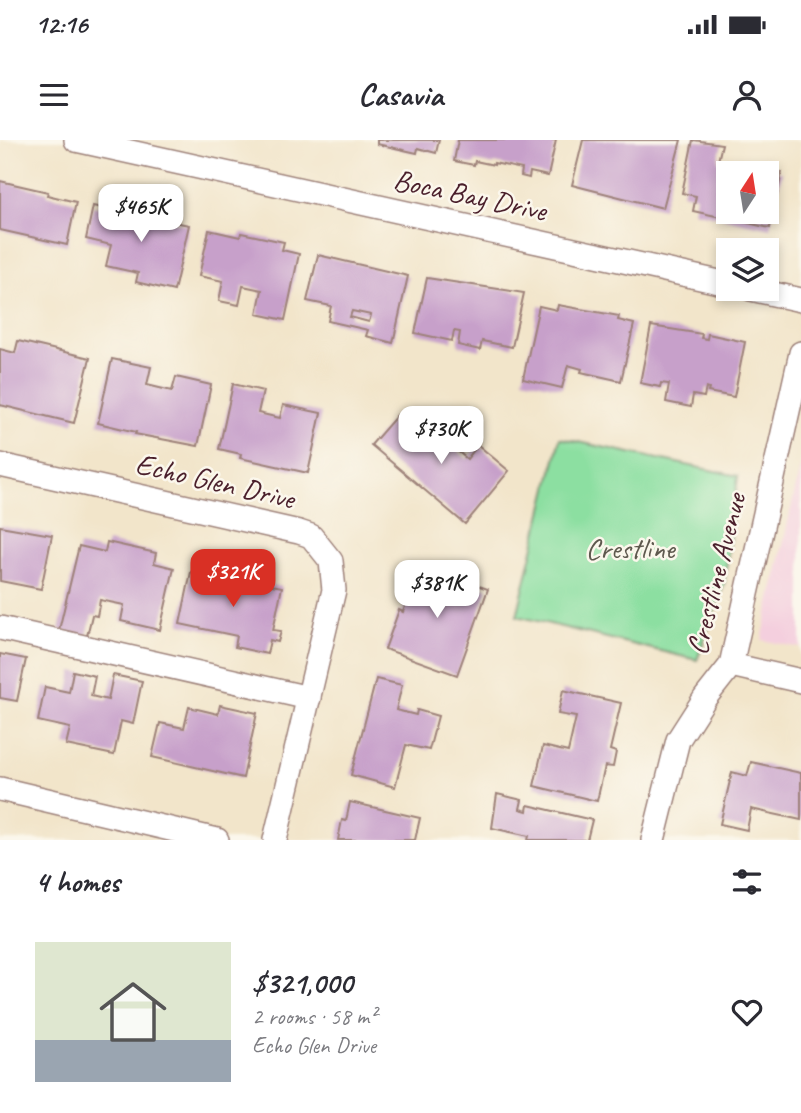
<!DOCTYPE html>
<meta charset="utf-8">
<style>
body{margin:0;font-family:Caveat,sans-serif;background:#f7f7f7;color:#2b2b33;height:100vh;display:flex;flex-direction:column;font-size:26px;white-space:nowrap}
*{box-sizing:border-box;margin:0}
p{font-size:23px;color:#7c7c81}
.icon{flex:none;width:38px;height:38px;fill:none;stroke:currentColor;stroke-width:2;stroke-linecap:round;stroke-linejoin:round}
.map{position:relative;height:700px;overflow:hidden}
.panel{display:flex;flex-direction:column;background:#fff;flex:1}
.panel>*{flex:none}
.needle{width:46px;rotate:12deg}
.fabs{position:absolute;left:716px;top:21px;display:grid;gap:14px}
.fabs a{display:grid;place-items:center;width:63px;height:63px;border-radius:0px;background:#fff;box-shadow:0 4px 10px #0003;font-size:35px}
.price{position:absolute;translate:-50% -60px;padding:0 16px;border-radius:14px;background:#fff;color:#222;font-size:23px;line-height:46px;filter:drop-shadow(0 2px 4px #0008)}
.price::after{content:'';position:absolute;left:50%;top:42px;width:21px;height:16px;margin-left:-10px;background:inherit;clip-path:polygon(0 0,100% 0,50% 100%)}
.price.current{background:#d93025;color:#fff}
ul{padding:0;list-style:none}
li{display:flex;align-items:center;gap:21px;height:175px;padding:0 35px}
li+li{border-top:2px solid #e1e1e2}
li span{display:grid;place-items:center;flex:none;width:196px;height:140px;border-radius:0px;color:#555}
li>.icon{margin-inline-start:auto}
span .icon{width:84px;height:84px;fill:#fffc;stroke-width:1}
li b{font-size:30px}
h2{display:flex;justify-content:space-between;align-items:center;height:84px;padding:0 35px;font-size:30px}
.status{display:flex;justify-content:space-between;align-items:center;height:49px;padding:0 35px;background:#fff;direction:ltr}
.status svg{height:19px;fill:currentColor}
header{display:flex;justify-content:space-between;align-items:center;height:91px;padding:0 35px;background:#fff;font-size:32px;font-weight:600}
.map>svg:first-child{display:block}
.built{fill:#f4cfde}
.green{fill:#8cdfa1;stroke:#6b7f66;stroke-width:2}
.building{fill:#c7a0ca;fill-rule:evenodd}
.lines{fill:none;stroke-linecap:round;stroke-linejoin:round}
.minor-casing{stroke:#9e827a;stroke-width:26}
.minor{stroke:#fff;stroke-width:23}
.labels{text-anchor:middle;dominant-baseline:central;stroke-width:5;stroke-linejoin:round;paint-order:stroke}
.street-label{font-size:30px;fill:#4a1f2b;stroke:#fbf7ec}
.park-label{font-size:30px;fill:#5e594e;stroke:#fbf7ec}
</style>
<div class="status"><b>12:16</b><svg viewBox="0 0 49 12"><path d="M0 12V9h3v3zM5 12V6h3v6zM10 12V3h3v9zM15 12V0h3v12zM26 1h20v11H26zM47 4h2v5h-2z"/></svg></div>
<header><svg class="icon" aria-label="menu" viewBox="0 0 24 24"><path d="M4 6h16M4 12h16M4 18h16"/></svg>Casavia<svg class="icon" aria-label="person" viewBox="0 0 24 24"><circle cx="12" cy="8" r="4"/><path d="M4 21q1-7 8-7t8 7"/></svg></header>
<div class="map">
<svg width="801" height="700" viewBox="0 0 801 700">
<rect width="100%" height="100%" fill="#fbf7ec"/>
<filter id="ink" filterUnits="userSpaceOnUse"><feTurbulence type="fractalNoise" baseFrequency=".0143" numOctaves="2"/><feDisplacementMap in="SourceGraphic" scale="14" xChannelSelector="R" yChannelSelector="G"/><feConvolveMatrix kernelMatrix="1 2 1 2 8 2 1 2 1" color-interpolation-filters="sRGB"/></filter>
<filter id="wash" filterUnits="userSpaceOnUse"><feTurbulence type="fractalNoise" baseFrequency=".00686" numOctaves="4" result="noise"/><feDisplacementMap in="SourceGraphic" scale="28" xChannelSelector="R" yChannelSelector="G"/><feGaussianBlur stdDeviation="1.57" result="paint"/><feColorMatrix in="noise" values="0 0 0 0 0 0 0 0 0 0 0 0 0 0 0 0 0 1.4 0 .05"/><feComposite in="paint" operator="in"/></filter>
<g filter="url(#wash)">
<rect width="100%" height="100%" fill="#f2e5ca"/>
<polygon class="built" points="801,323 801,508 762,500"/>
<polygon class="green" points="560,298 738,336 724,445 697,520 517,476"/>
<g id="blocks">
<g class="building">
<polygon points="377,0 439,0 436,13 418,8 417,13 377,4"/>
<polygon points="458,0 556,0 548,36 530,32 529,38 521,36 522,29 494,23 494,25 475,21 474,25 454,21"/>
<polygon points="583,0 681,0 663,68 572,45"/>
<path d="M693 0 722 4 718 21 782 32 770 88 693 71 696 56 682 53ZM728 33H766V72H728Z"/>
<polygon points="0,41 48,52 47,55 76,62 67,105 0,90"/>
<polygon points="93,66 123,73 124,66 175,78 174,82 189,85 174,151 136,142 138,133 106,126 111,105 86,99"/>
<polygon points="209,90 240,97 241,93 284,102 282,110 299,114 285,180 257,174 262,150 243,146 239,165 219,161 223,141 199,136"/>
<path d="M318 115 408 136 393 203 366 196 368 190 328 181 331 166 307 161ZM352 171 371 175 369 182 350 177Z"/>
<polygon points="427,138 524,153 512,207 482,201 480,210 458,205 460,192 454,191 452,201 415,193"/>
<polygon points="558,165 619,176 618,180 634,184 621,241 581,232 582,229 568,225 562,248 523,239 539,166 557,170"/>
<polygon points="651,186 702,194 701,198 707,199 708,194 745,202 734,257 708,252 709,249 706,248 704,257 693,255 691,267 666,262 669,244 661,243 660,247 640,243"/>
<polygon points="18,201 90,218 74,283 0,265 0,209 15,213"/>
<polygon points="112,219 151,227 147,245 172,251 176,237 211,245 198,306 135,294 136,292 98,283"/>
<polygon points="233,244 263,251 258,273 280,278 283,265 321,273 308,333 240,318 241,314 219,309"/>
<polygon points="397,275 410,285 417,277 467,319 478,305 509,331 465,384 371,305"/>
<polygon points="0,386 52,395 41,449 0,441"/>
<polygon points="107,402 156,413 154,423 174,428 160,490 121,481 124,465 100,460 97,476 92,475 87,496 59,490 79,406 105,412"/>
<polygon points="420,425 488,449 457,535 385,509 399,470 403,472"/>
<polygon points="214,431 235,436 233,441 245,444 246,440 282,447 273,490 281,491 278,502 270,500 267,514 235,507 237,496 180,484 191,432 213,437"/>
<polygon points="0,514 26,519 17,561 0,558"/>
<polygon points="73,531 95,536 91,556 108,560 113,535 142,541 133,584 121,581 114,615 66,605 70,588 38,581 45,547 69,552"/>
<polygon points="376,539 402,545 396,570 416,575 417,570 438,576 429,610 406,605 395,647 351,635"/>
<polygon points="563,550 621,563 610,610 616,612 613,627 605,626 597,661 534,646 543,606 568,612 576,577 558,574"/>
<polygon points="220,565 257,573 243,638 152,617 160,583 184,588 189,567 218,574"/>
<polygon points="751,622 801,633 801,680 751,669 747,690 720,684 732,632 747,636"/>
<polygon points="497,654 522,660 520,669 527,671 528,665 592,680 587,700 528,700 529,696 492,688"/>
<polygon points="350,662 420,678 415,700 338,700 342,680 346,681"/>
</g>
</g>
</g>
<g filter="url(#ink)">
<use href="#blocks" fill-opacity="0" stroke="#9e827a" stroke-width="2"/>
<g class="lines">
<defs>
<g id="minor">
<polyline points="76,0 728,144"/>
<polyline points="751,149 801,160"/>
<polyline points="0,325 299,392 311,396 331,421 334,450 275,700"/>
<polyline points="0,488 309,558"/>
<polyline points="731,525 801,541"/>
<polyline points="0,649 217,700"/>
<polyline points="653,700 678,600 705,558 731,525 801,213"/>
</g>
</defs>
<use href="#minor" class="minor-casing"/>
<use href="#minor" class="minor"/>
</g>
</g>
<g class="labels">
<g class="street-label">
<text transform="translate(470 55) rotate(12)">Boca Bay Drive</text>
<text transform="translate(215 341) rotate(13)">Echo Glen Drive</text>
<text transform="translate(716 434) rotate(-76)">Crestline Avenue</text>
</g>
<g class="park-label">
<text x="630" y="408">Crestline</text>
</g>
</g>
</svg>
<div class="fabs">
<a><svg class="needle" viewBox="-14 -14 28 28"><path d="M0-13l5 13h-10z" fill="#e53935"/><path d="M0 13l5-13h-10z" fill="#7c7c81"/></svg></a>
<a><svg class="icon" aria-label="layers" viewBox="0 0 24 24"><path d="M12 4l9 5-9 5-9-5zM3 14l9 5 9-5"/></svg></a>
</div>
<b class="price" style="left:141px;top:104px">$465K</b>
<b class="price" style="left:441px;top:326px">$730K</b>
<b class="price current" style="left:233px;top:469px">$321K</b>
<b class="price" style="left:437px;top:480px">$381K</b>
</div>
<section class="panel">
<h2>4 homes<svg class="icon" aria-label="filters" viewBox="0 0 24 24"><path d="M4 7h16M4 17h16"/><circle cx="9" cy="7" r="2"/><circle cx="15" cy="17" r="2"/></svg></h2>
<ul>
<li><span style="background:linear-gradient(#dfe7d0 70%,#9aa5b1 0)"><svg class="icon" aria-label="home" viewBox="0 0 24 24"><path d="M3 11l9-7 9 7M6 9v11h12V9"/></svg></span><div><b>$321,000</b><p>2 rooms · 58 m²</p><p>Echo Glen Drive</p></div><svg class="icon" aria-label="heart" viewBox="0 0 24 24"><path d="M12 20l-8-8c-3-5 5-10 8-4 3-6 11-1 8 4z"/></svg></li>
</ul>
</section>
